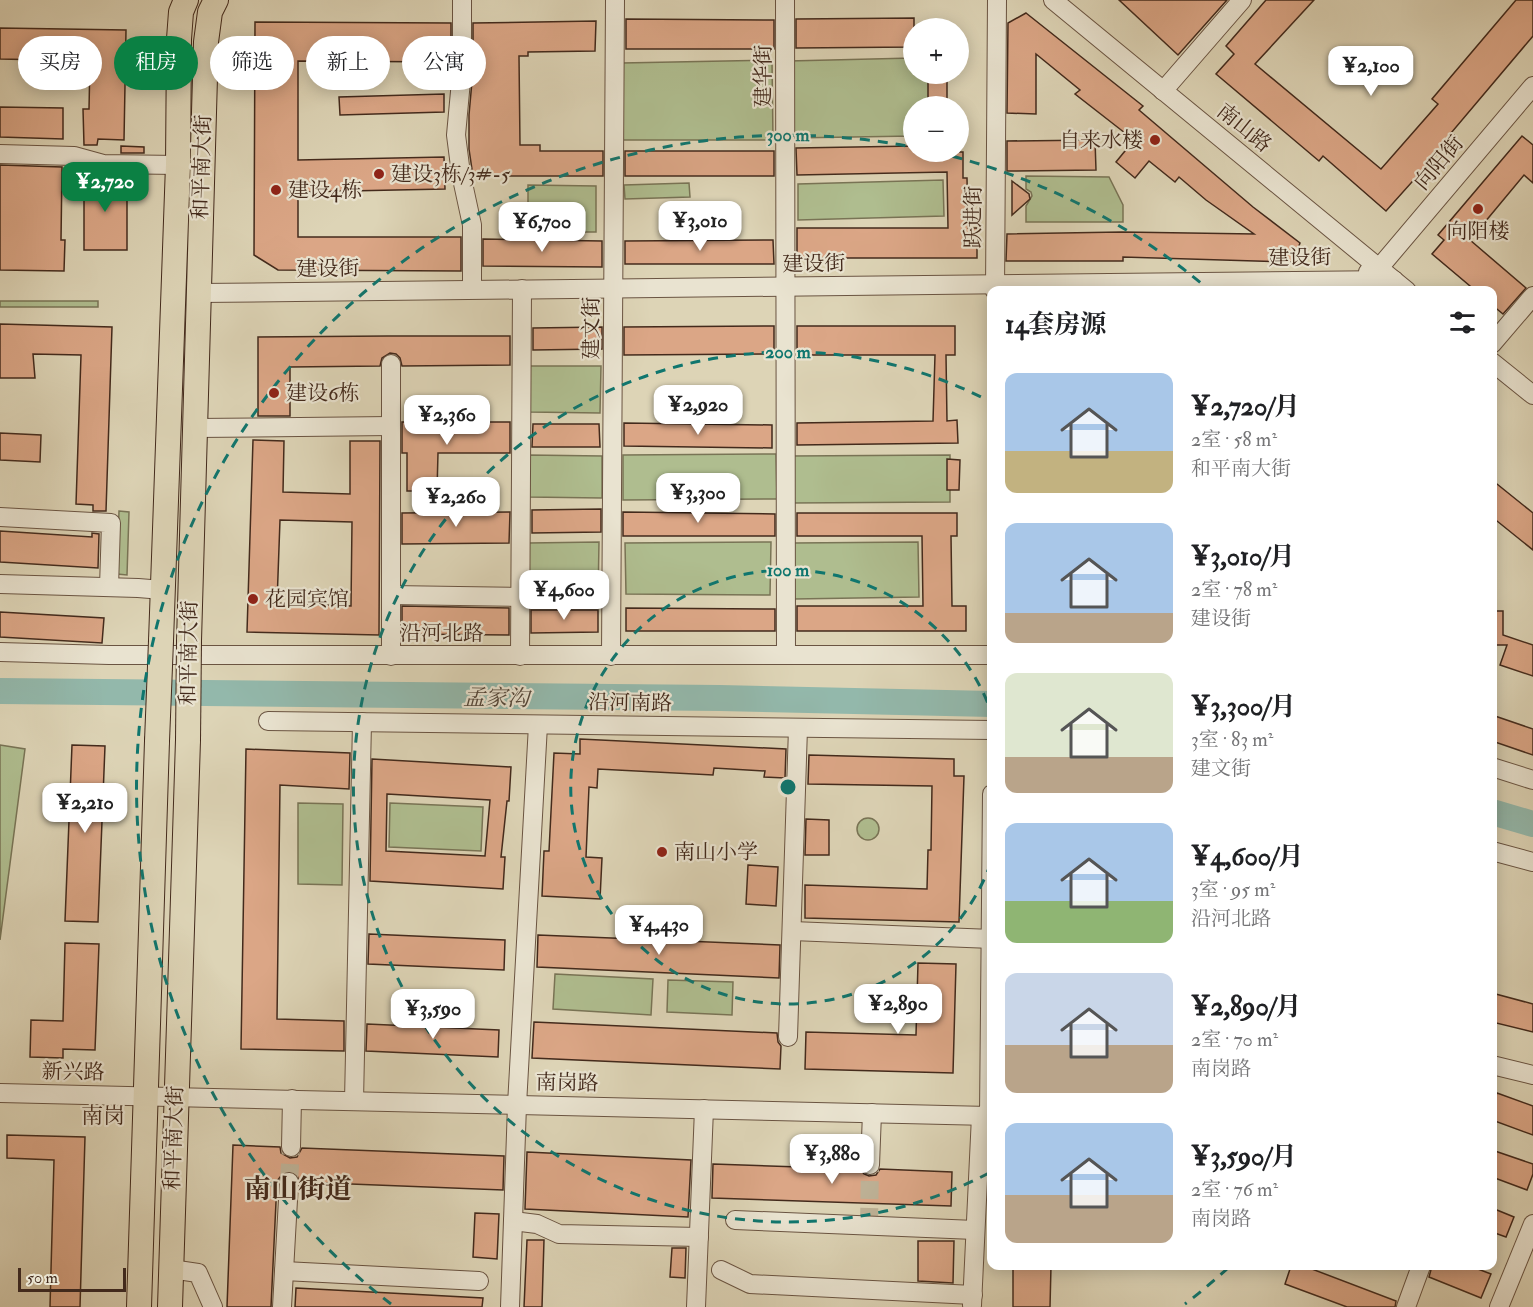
<!DOCTYPE html>
<html lang="zh">
<meta charset="utf-8">
<style>
body{margin:0;font-family:"IM FELL Double Pica","Noto Serif SC",serif;background:#f2f2f2;color:#202124;height:100vh;display:flex;flex-direction:column;font-size:22px;white-space:nowrap}
*{box-sizing:border-box;margin:0}
p{font-size:20px;color:#757577}
.icon{flex:none;width:33px;height:33px;fill:none;stroke:currentColor;stroke-width:2;stroke-linecap:round;stroke-linejoin:round}
.map{position:relative;flex:1;overflow:hidden}
.panel{position:absolute;left:987px;top:286px;width:510px;height:984px;display:flex;flex-direction:column;background:#fff;border-radius:12px;box-shadow:0 3px 15px #0003}
.panel>*{flex:none}
.top-card{position:absolute;left:18px;top:36px;width:570px;height:54px;display:flex;gap:12px}
.tools{position:absolute;left:903px;top:18px;display:grid;gap:12px}
.tools a{display:grid;place-items:center;width:66px;height:66px;border-radius:50%;background:#fff;box-shadow:0 3px 15px #0003;font-size:30px}
.scale{position:absolute;left:18px;bottom:15px;width:108px;box-sizing:border-box;padding-left:6px;border:3px solid #432a1c;border-top:0;font-size:16px;line-height:21px;white-space:nowrap;color:#432a1c;-webkit-text-stroke:4px #e9e3d0;paint-order:stroke}
.price{position:absolute;translate:-50% -51px;padding:0 14px;border-radius:12px;background:#fff;color:#222;font-size:20px;line-height:39px;filter:drop-shadow(0 2px 3px #0008)}
.price::after{content:'';position:absolute;left:50%;top:36px;width:18px;height:14px;margin-left:-9px;background:inherit;clip-path:polygon(0 0,100% 0,50% 100%)}
.price.selected{background:#0b8043;color:#fff}
ul{padding:0;list-style:none}
li{display:flex;align-items:center;gap:18px;height:150px;padding:0 18px}
li span{display:grid;place-items:center;flex:none;width:168px;height:120px;border-radius:12px;color:#555}
li>.icon{margin-inline-start:auto}
span .icon{width:72px;height:72px;fill:#fffc;stroke-width:1}
li b{font-size:26px}
h2{display:flex;justify-content:space-between;align-items:center;height:72px;padding:0 18px;font-size:26px}
.tag{padding:0 21px;border-radius:27px;background:#fff;box-shadow:0 3px 15px #0003;font-size:21px;line-height:54px}
.tag.selected{background:#0b8043;color:#fff}
.map>svg:first-child{display:block}
.green{fill:#afbd8f;stroke:#797456;stroke-width:1.5}
.lines{fill:none;stroke-linecap:round;stroke-linejoin:round}
.river{stroke:#93b8ab;stroke-width:26}
.building{fill:#dba686;stroke:#432a1c;stroke-width:1.5;fill-rule:evenodd}
.minor-tunnel{stroke:#beb297;stroke-width:18;stroke-dasharray:18 9;stroke-linecap:butt}
.minor-casing{stroke:#6a5442;stroke-width:20}
.major-casing{stroke:#432a1c;stroke-width:26}
.minor{stroke:#e9e3d0;stroke-width:18}
.major{stroke:#ddd4b6;stroke-width:24}
.major-bridge-casing{stroke:#432a1c;stroke-width:26;stroke-linecap:butt}
.major-bridge{stroke:#ddd4b6;stroke-width:24}
.ring{fill:none;stroke:#0f766e;stroke-width:3;stroke-dasharray:10 8}
.poi-dot{fill:#8f2418;stroke:#e9e3d0;stroke-width:2}
.labels{text-anchor:middle;dominant-baseline:central;stroke-width:4.5;stroke-linejoin:round;paint-order:stroke}
.street-label{font-size:21px;fill:#432a1c;stroke:#e9e3d0}
.poi-label{font-size:21px;fill:#432a1c;stroke:#e9e3d0;text-anchor:start}
.water-label{font-size:22px;font-style:italic;fill:#534639;stroke:#e9e3d0}
.neighbourhood-label{font-size:22px;fill:#432a1c;stroke:#e9e3d0}
.district-label{font-size:27px;font-weight:bold;fill:#432a1c;stroke:#e9e3d0}
.centre{fill:#0f766e;stroke:#e9e3d0;stroke-width:3}
.ring-label{font-size:18px;text-anchor:middle;font-weight:bold;fill:#0f766e;stroke:#e9e3d0;stroke-width:4.5;stroke-linejoin:round;paint-order:stroke}
</style>
<div class="map">
<svg width="1533" height="1307" viewBox="0 0 1533 1307">
<rect width="100%" height="100%" fill="#ddd4b6"/>
<filter id="stains"><feTurbulence type="fractalNoise" baseFrequency=".00333" numOctaves="4"/><feColorMatrix values="0 0 0 0 .2 0 0 0 0 .09 0 0 0 0 .02 0 0 0 .5 -.17"/></filter>
<radialGradient id="worn" r=".72"><stop offset=".6" stop-color="#630" stop-opacity="0"/><stop offset="1" stop-color="#630" stop-opacity=".3"/></radialGradient>
<g class="green">
<polygon points="913,58 914,74 931,74 932,106 914,106 913,136 791,138 789,61"/>
<polygon points="772,60 773,140 623,140 622,63"/>
<polygon points="1026,176 1109,177 1123,205 1123,222 1026,222 1026,206 1032,196 1031,192 1026,189"/>
<polygon points="943,180 944,216 798,220 798,184"/>
<polygon points="689,183 690,197 625,199 624,185"/>
<polygon points="528,185 596,186 596,232 540,232 528,220"/>
<rect x="0" y="301" width="98" height="6"/>
<polygon points="529,366 601,366 600,413 529,412"/>
<polygon points="776,454 777,499 623,500 623,455"/>
<polygon points="528,455 602,456 602,498 528,497"/>
<polygon points="950,455 950,502 791,503 791,456"/>
<polygon points="119,511 129,512 127,575 117,574"/>
<polygon points="599,542 598,598 529,599 529,543"/>
<polygon points="771,542 770,595 626,594 625,543"/>
<polygon points="918,542 919,597 794,599 794,543"/>
<polygon points="0,745 25,749 0,940"/>
<polygon points="298,803 343,804 342,885 298,884"/>
<polygon points="390,803 483,807 481,851 389,847"/>
<circle cx="868" cy="829" r="11"/>
<polygon points="555,974 653,979 651,1015 553,1009"/>
<polygon points="668,980 733,982 732,1015 667,1012"/>
</g>
<g class="lines">
<g class="river">
<polyline points="0,691 720,698 992,704"/>
<polyline points="1492,812 1533,824"/>
</g>
</g>
<g class="building">
<polygon points="1119,0 1227,0 1178,55"/>
<polygon points="1266,0 1314,0 1255,64 1381,169 1438,104 1432,99 1516,0 1533,0 1533,36 1451,133 1454,135 1386,211 1323,156 1319,161 1216,74 1234,54 1226,46"/>
<polygon points="1026,13 1143,106 1139,110 1253,207 1300,243 1293,262 1123,257 1123,261 1006,261 1007,234 1122,232 1254,234 1206,200 1179,177 1175,182 1149,161 1135,178 1116,162 1134,140 1075,94 1080,90 1036,54 1036,114 1007,113 1008,23"/>
<polygon points="914,18 914,47 796,48 796,19"/>
<polygon points="626,19 774,20 774,49 626,49"/>
<polygon points="596,21 595,51 528,52 528,56 519,56 520,145 540,145 540,151 603,151 603,176 473,176 469,149 469,115 473,70 473,23"/>
<polygon points="255,22 451,23 451,62 298,61 298,160 444,157 445,189 298,192 298,237 461,237 461,271 278,270 254,255"/>
<polygon points="0,28 126,30 124,140 98,139 97,145 84,145 83,109 89,109 90,61 0,59"/>
<rect x="928" y="74" width="19" height="32"/>
<polygon points="444,94 444,112 340,115 339,97"/>
<polygon points="0,107 63,108 63,139 0,137"/>
<polygon points="1522,136 1533,145 1533,183 1524,175 1470,240 1526,288 1503,314 1492,305 1492,291 1476,291 1432,254 1444,240 1438,235"/>
<polygon points="1095,140 1096,170 1007,171 1007,141"/>
<polygon points="121,146 144,147 144,153 121,153"/>
<polygon points="914,146 914,152 963,152 963,178 967,178 968,228 977,228 977,258 797,258 797,228 948,228 947,172 797,175 796,148"/>
<rect x="625" y="151" width="149" height="25"/>
<polygon points="0,165 62,167 61,240 65,240 64,271 0,270"/>
<polygon points="84,175 127,176 127,250 84,250"/>
<polygon points="1012,181 1029,194 1030,199 1012,215"/>
<polygon points="483,239 602,241 602,267 483,266"/>
<polygon points="773,240 774,264 625,264 625,241"/>
<polygon points="0,324 112,327 106,511 93,511 93,505 76,504 81,355 33,354 35,378 0,378"/>
<polygon points="774,326 774,354 624,355 624,327"/>
<polygon points="797,326 955,326 955,355 946,355 947,421 957,420 958,443 797,445 797,423 933,421 935,355 797,355"/>
<polygon points="602,327 602,349 533,350 533,328"/>
<polygon points="388,336 510,336 510,365 402,366 400,358 396,354 390,353 382,358 380,366 290,367 290,416 258,416 258,337"/>
<polygon points="402,422 510,422 510,453 438,453 437,491 407,491 407,453 402,453"/>
<polygon points="624,423 772,425 772,448 624,446"/>
<polygon points="533,424 599,424 600,447 532,447"/>
<polygon points="0,433 41,435 40,462 0,460"/>
<path d="M253 440 284 441 283 492 350 494V441H380L379 635 247 632ZM280 520 352 522 351 606 277 603Z"/>
<polygon points="947,459 960,460 959,490 947,490"/>
<polygon points="1492,480 1533,513 1533,550 1492,517"/>
<polygon points="601,509 601,532 532,533 532,510"/>
<polygon points="510,512 509,543 402,544 402,513"/>
<polygon points="623,512 775,514 775,536 623,536"/>
<polygon points="797,513 957,513 957,536 951,536 952,606 966,606 966,631 797,631 797,606 923,606 922,536 797,536"/>
<polygon points="0,531 92,537 92,533 99,534 98,568 0,562"/>
<polygon points="402,606 509,608 509,635 402,634"/>
<polygon points="626,608 775,609 775,631 626,631"/>
<polygon points="531,610 598,610 598,632 531,633"/>
<polygon points="1492,611 1503,611 1503,635 1533,645 1533,676 1500,665 1507,645 1492,645"/>
<polygon points="0,612 104,618 102,643 0,637"/>
<polygon points="1492,715 1533,729 1533,755 1492,741"/>
<polygon points="580,739 786,749 785,778 764,777 765,771 714,768 713,775 598,769 597,788 589,787 586,857 602,858 600,899 542,896 544,851 549,851 554,753 580,754"/>
<polygon points="72,745 105,746 98,922 65,921"/>
<polygon points="246,749 350,753 349,789 280,785 277,1019 344,1021 344,1051 241,1049"/>
<polygon points="809,755 954,759 954,776 964,776 959,922 805,918 805,885 927,889 928,850 931,850 932,786 808,784"/>
<path d="M372 759 511 767 509 801H507L501 857H505L503 889 370 881ZM387 794 490 800 485 856 386 851Z"/>
<polygon points="806,819 829,820 829,855 805,855"/>
<polygon points="748,865 778,867 776,906 746,904"/>
<polygon points="369,934 505,940 504,970 368,964"/>
<polygon points="538,935 780,945 779,978 537,967"/>
<polygon points="65,943 99,944 95,1050 63,1049 63,1058 30,1057 31,1020 63,1021"/>
<polygon points="918,963 956,964 953,1073 805,1069 806,1032 916,1035"/>
<polygon points="1492,993 1533,1004 1533,1032 1492,1022"/>
<polygon points="534,1022 777,1033 778,1042 781,1046 780,1069 532,1058"/>
<polygon points="367,1024 499,1030 498,1057 366,1051"/>
<polygon points="1497,1093 1533,1106 1533,1135 1492,1120 1492,1105"/>
<polygon points="7,1135 85,1137 80,1307 50,1307 54,1160 7,1158"/>
<polygon points="233,1145 280,1147 281,1153 290,1158 297,1157 302,1148 504,1156 503,1190 300,1182 296,1173 290,1171 284,1172 277,1181 271,1307 227,1307"/>
<polygon points="1492,1150 1533,1164 1533,1174 1527,1190 1492,1177"/>
<polygon points="527,1152 691,1160 688,1217 525,1209"/>
<polygon points="713,1164 860,1169 864,1174 869,1176 876,1175 880,1169 952,1172 951,1206 712,1198"/>
<polygon points="1492,1208 1514,1217 1506,1237 1492,1232"/>
<polygon points="475,1213 499,1214 497,1259 473,1257"/>
<polygon points="527,1240 544,1240 542,1307 524,1307"/>
<polygon points="918,1241 954,1241 953,1283 918,1281"/>
<polygon points="672,1248 686,1248 685,1278 670,1277"/>
<polygon points="1013,1266 1051,1266 1050,1307 1013,1307"/>
<polygon points="1291,1266 1304,1266 1396,1301 1395,1307 1347,1307 1285,1284"/>
<polygon points="1432,1266 1470,1266 1491,1274 1481,1298 1429,1277"/>
<polygon points="296,1288 483,1298 482,1307 295,1307"/>
</g>
<g class="lines">
<g class="minor-tunnel">
<polyline points="289,1182 291,1147"/>
<polyline points="869,1226 870,1165"/>
</g>
<defs>
<g id="minor">
<polyline points="462,0 462,70 456,135 461,174 472,225 472,289"/>
<polyline points="785,0 786,655"/>
<polyline points="1053,0 1407,291"/>
<polyline points="1163,91 1242,0"/>
<polyline points="0,154 74,156 103,164 178,165"/>
<polyline points="1368,272 1379,268 1533,86"/>
<polyline points="995,291 997,0"/>
<polyline points="199,293 1394,280"/>
<polyline points="1492,344 1533,296"/>
<polyline points="1492,362 1533,395"/>
<polyline points="195,428 391,426"/>
<polyline points="0,517 111,523 109,587"/>
<polyline points="0,584 138,588 163,590"/>
<polyline points="391,595 520,597"/>
<polyline points="0,652 109,655 992,655"/>
<polyline points="391,656 391,364"/>
<polyline points="520,656 522,289"/>
<polyline points="611,656 615,0"/>
<polyline points="268,721 992,730"/>
<polyline points="1492,767 1533,780"/>
<polyline points="1492,851 1533,862"/>
<polyline points="792,931 992,939"/>
<polyline points="788,1037 798,728"/>
<polyline points="1492,1065 1533,1075"/>
<polyline points="0,1093 989,1116 992,794"/>
<polyline points="354,1101 362,722"/>
<polyline points="291,1147 292,1099"/>
<polyline points="870,1165 872,1113"/>
<polyline points="735,1220 975,1230"/>
<polyline points="513,1221 537,1224 559,1234 699,1237"/>
<polyline points="171,1269 198,1273 213,1307"/>
<polyline points="721,1270 750,1284 973,1295"/>
<polyline points="284,1271 479,1281"/>
<polyline points="972,1305 981,1116"/>
<polyline points="282,1307 289,1182"/>
<polyline points="510,1307 517,1105 538,725"/>
<polyline points="696,1307 704,1109"/>
<polyline points="1406,1307 1421,1266"/>
<polyline points="1499,1307 1533,1224"/>
</g>
<g id="major">
<polyline points="161,641 178,165 179,39 181,12 186,0"/>
<polyline points="189,641 206,42 210,12 216,0"/>
<polyline points="139,1307 157,741"/>
<polyline points="170,1307 188,740"/>
</g>
</defs>
<use href="#minor" class="minor-casing"/>
<use href="#major" class="major-casing"/>
<use href="#minor" class="minor"/>
<use href="#major" class="major"/>
<defs>
<g id="major-bridge">
<polyline points="188,740 189,641"/>
<polyline points="157,741 161,641"/>
</g>
</defs>
<use href="#major-bridge" class="major-bridge-casing"/>
<use href="#major-bridge" class="major-bridge"/>
</g>
<g class="ring">
<path d="M991 863A217 217 0 1 1 991 711"/>
<path d="M989 1173A435 435 0 1 1 989 401"/>
<path d="M1228 1268A652 652 0 0 1 1185 1304M391 1304A652 652 0 0 1 912 147M935 152A652 652 0 0 1 1207 288"/>
</g>
<g class="poi-dot">
<circle cx="1155" cy="140" r="6"/>
<circle cx="379" cy="174" r="6"/>
<circle cx="276" cy="190" r="6"/>
<circle cx="1478" cy="209" r="6"/>
<circle cx="274" cy="393" r="6"/>
<circle cx="253" cy="599" r="6"/>
<circle cx="662" cy="852" r="6"/>
</g>
<g class="labels">
<g class="street-label">
<text transform="translate(763 76) rotate(-90)">建华街</text>
<text transform="translate(1244 128) rotate(39)">南山路</text>
<text transform="translate(1439 163) rotate(-50)">向阳街</text>
<text transform="translate(202 167) rotate(-88)">和平南大街</text>
<text transform="translate(973 217) rotate(-90)">跃进街</text>
<text transform="translate(1300 258) rotate(-1)">建设街</text>
<text transform="translate(814 264) rotate(-1)">建设街</text>
<text transform="translate(328 269) rotate(-1)">建设街</text>
<text transform="translate(591 328) rotate(-90)">建文街</text>
<text x="442" y="633">沿河北路</text>
<text transform="translate(189 653) rotate(-89)">和平南大街</text>
<text transform="translate(630 703) rotate(1)">沿河南路</text>
<text transform="translate(73 1072) rotate(1)">新兴路</text>
<text transform="translate(567 1083) rotate(1)">南岗路</text>
<text transform="translate(174 1138) rotate(-88)">和平南大街</text>
</g>
<g class="poi-label">
<text x="1143" y="140" text-anchor="end">自来水楼</text>
<text x="391" y="174">建设3栋/3#-5</text>
<text x="288" y="190">建设4栋</text>
<text x="1478" y="231" text-anchor="middle">向阳楼</text>
<text x="286" y="393">建设6栋</text>
<text x="265" y="599">花园宾馆</text>
<text x="674" y="852">南山小学</text>
</g>
<g class="water-label">
<text transform="translate(496 698) rotate(1)">孟家沟</text>
</g>
<g class="neighbourhood-label">
<text x="103" y="1116">南岗</text>
</g>
<g class="district-label">
<text x="298" y="1189">南山街道</text>
</g>
</g>
<circle cx="788" cy="787" r="9" class="centre"/>
<g class="ring-label">
<text x="788" y="141">300 m</text>
<text x="788" y="358">200 m</text>
<text x="788" y="576">100 m</text>
</g>
<rect width="100%" height="100%" filter="url(#stains)"/>
<rect width="100%" height="100%" fill="url(#worn)"/>
</svg>
<div class="tools">
<a>+</a>
<a>−</a>
</div>
<div class="scale">50 m</div>
<b class="price" style="left:1371px;top:97px">¥2,100</b>
<b class="price selected" style="left:105px;top:213px">¥2,720</b>
<b class="price" style="left:700px;top:252px">¥3,010</b>
<b class="price" style="left:542px;top:253px">¥6,700</b>
<b class="price" style="left:698px;top:436px">¥2,920</b>
<b class="price" style="left:447px;top:446px">¥2,360</b>
<b class="price" style="left:698px;top:524px">¥3,300</b>
<b class="price" style="left:456px;top:528px">¥2,260</b>
<b class="price" style="left:564px;top:621px">¥4,600</b>
<b class="price" style="left:85px;top:834px">¥2,210</b>
<b class="price" style="left:659px;top:956px">¥4,430</b>
<b class="price" style="left:898px;top:1035px">¥2,890</b>
<b class="price" style="left:433px;top:1040px">¥3,590</b>
<b class="price" style="left:832px;top:1185px">¥3,880</b>
<div class="top-card">
<a class="tag">买房</a>
<a class="tag selected">租房</a>
<a class="tag">筛选</a>
<a class="tag">新上</a>
<a class="tag">公寓</a>
</div>
<section class="panel">
<h2>14套房源<svg class="icon" aria-label="filters" viewBox="0 0 24 24"><path d="M4 7h16M4 17h16"/><circle cx="9" cy="7" r="2"/><circle cx="15" cy="17" r="2"/></svg></h2>
<ul>
<li><span style="background:linear-gradient(#a9c7e8 65%,#c2b280 0)"><svg class="icon" aria-label="home" viewBox="0 0 24 24"><path d="M3 11l9-7 9 7M6 9v11h12V9"/></svg></span><div><b>¥2,720/月</b><p>2室 · 58 m²</p><p>和平南大街</p></div></li>
<li><span style="background:linear-gradient(#a9c7e8 75%,#b9a48a 0)"><svg class="icon" aria-label="home" viewBox="0 0 24 24"><path d="M3 11l9-7 9 7M6 9v11h12V9"/></svg></span><div><b>¥3,010/月</b><p>2室 · 78 m²</p><p>建设街</p></div></li>
<li><span style="background:linear-gradient(#dfe7d0 70%,#b9a48a 0)"><svg class="icon" aria-label="home" viewBox="0 0 24 24"><path d="M3 11l9-7 9 7M6 9v11h12V9"/></svg></span><div><b>¥3,300/月</b><p>3室 · 83 m²</p><p>建文街</p></div></li>
<li><span style="background:linear-gradient(#a9c7e8 65%,#8fb573 0)"><svg class="icon" aria-label="home" viewBox="0 0 24 24"><path d="M3 11l9-7 9 7M6 9v11h12V9"/></svg></span><div><b>¥4,600/月</b><p>3室 · 95 m²</p><p>沿河北路</p></div></li>
<li><span style="background:linear-gradient(#c9d6e8 60%,#b9a48a 0)"><svg class="icon" aria-label="home" viewBox="0 0 24 24"><path d="M3 11l9-7 9 7M6 9v11h12V9"/></svg></span><div><b>¥2,890/月</b><p>2室 · 70 m²</p><p>南岗路</p></div></li>
<li><span style="background:linear-gradient(#a9c7e8 60%,#b9a48a 0)"><svg class="icon" aria-label="home" viewBox="0 0 24 24"><path d="M3 11l9-7 9 7M6 9v11h12V9"/></svg></span><div><b>¥3,590/月</b><p>2室 · 76 m²</p><p>南岗路</p></div></li>
</ul>
</section>
</div>
